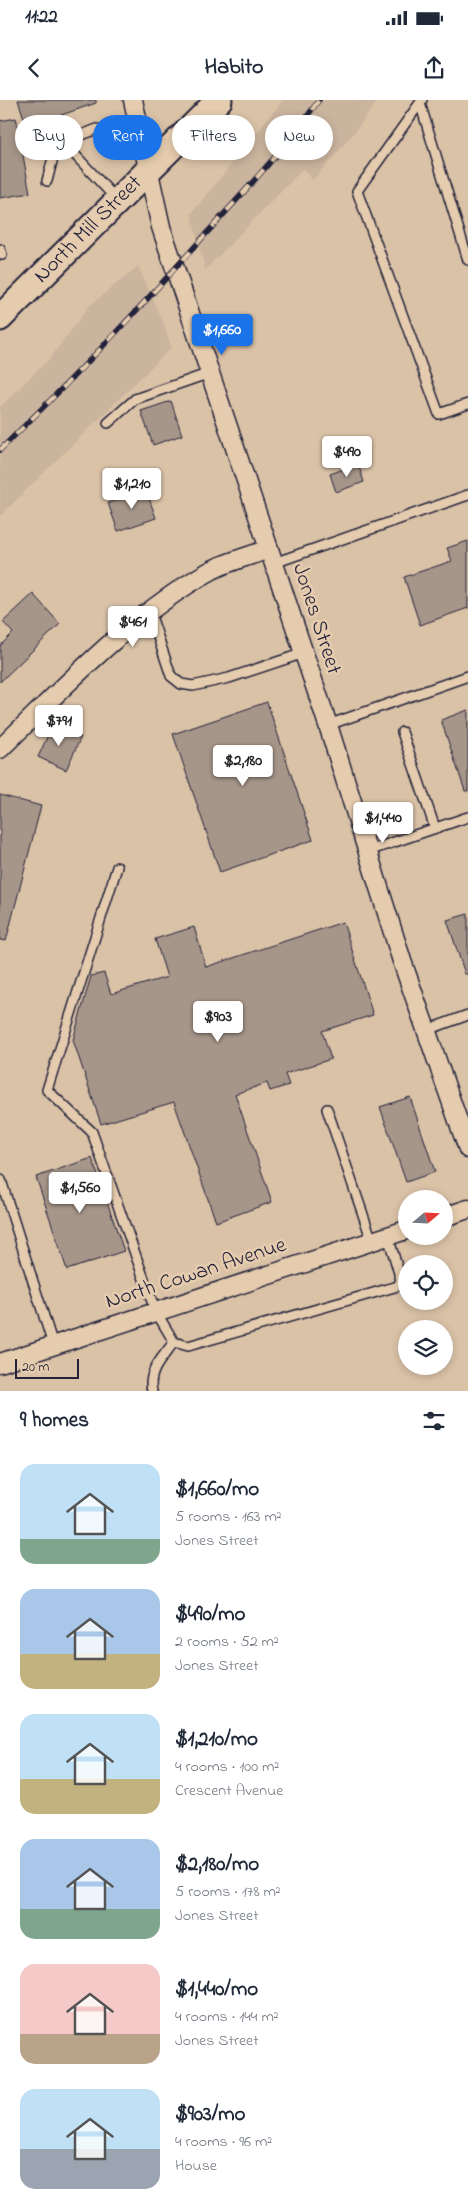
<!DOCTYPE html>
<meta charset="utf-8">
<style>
body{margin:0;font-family:"Indie Flower",sans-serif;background:#f6f6f7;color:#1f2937;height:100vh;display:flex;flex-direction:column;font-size:19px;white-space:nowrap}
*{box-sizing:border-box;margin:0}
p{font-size:16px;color:#747a83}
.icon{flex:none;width:28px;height:28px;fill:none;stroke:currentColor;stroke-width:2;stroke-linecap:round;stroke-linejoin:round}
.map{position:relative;height:1291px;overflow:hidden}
.drawer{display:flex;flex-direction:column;background:#fff;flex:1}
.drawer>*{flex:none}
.hud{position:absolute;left:15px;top:15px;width:439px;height:45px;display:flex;gap:10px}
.needle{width:32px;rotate:71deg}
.controls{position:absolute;left:398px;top:1090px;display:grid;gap:10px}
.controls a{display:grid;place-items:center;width:55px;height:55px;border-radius:50%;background:#fff;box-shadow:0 2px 8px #0003;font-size:25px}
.scale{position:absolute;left:15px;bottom:12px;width:64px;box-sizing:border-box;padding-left:5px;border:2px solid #22223b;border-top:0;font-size:14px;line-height:18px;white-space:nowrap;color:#22223b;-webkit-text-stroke:4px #e6ccae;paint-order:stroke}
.price{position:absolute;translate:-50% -42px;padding:0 11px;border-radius:5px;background:#fff;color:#222;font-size:16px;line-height:32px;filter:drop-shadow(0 1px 2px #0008)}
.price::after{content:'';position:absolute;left:50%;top:30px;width:15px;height:11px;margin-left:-8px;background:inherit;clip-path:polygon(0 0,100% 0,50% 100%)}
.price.current{background:#1a73e8;color:#fff}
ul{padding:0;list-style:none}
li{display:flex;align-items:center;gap:15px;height:125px;padding:0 20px}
li span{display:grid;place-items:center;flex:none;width:140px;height:100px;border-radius:15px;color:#555}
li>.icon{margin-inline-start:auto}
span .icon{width:60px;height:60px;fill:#fffc;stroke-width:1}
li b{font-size:21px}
h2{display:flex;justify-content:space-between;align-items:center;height:60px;padding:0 20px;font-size:21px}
.tag{padding:0 18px;border-radius:22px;background:#fff;box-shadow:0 2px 8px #0003;font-size:18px;line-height:45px}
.tag.current{background:#1a73e8;color:#fff}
.status{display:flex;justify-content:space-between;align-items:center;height:35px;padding:0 25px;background:#fff;direction:ltr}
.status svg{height:14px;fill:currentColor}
header{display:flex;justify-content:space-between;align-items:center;height:65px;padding:0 20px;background:#fff;font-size:22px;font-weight:700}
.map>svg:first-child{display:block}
.built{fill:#cab49e}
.building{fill:#a69589;stroke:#22223b}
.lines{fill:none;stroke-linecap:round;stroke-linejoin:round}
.lane-casing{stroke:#22223b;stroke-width:12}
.street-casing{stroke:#22223b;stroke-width:21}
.secondary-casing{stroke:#22223b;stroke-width:29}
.lane{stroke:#e6ccae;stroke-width:9}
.street{stroke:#e6ccae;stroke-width:18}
.secondary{stroke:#e6ccae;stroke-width:25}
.rail-casing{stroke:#22223b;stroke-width:5.5}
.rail{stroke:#e6ccae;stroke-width:4;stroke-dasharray:11;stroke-linecap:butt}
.labels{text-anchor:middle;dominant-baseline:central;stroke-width:5;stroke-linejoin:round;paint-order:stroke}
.street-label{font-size:22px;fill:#22223b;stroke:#e6ccae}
</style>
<div class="status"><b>11:22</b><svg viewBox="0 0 49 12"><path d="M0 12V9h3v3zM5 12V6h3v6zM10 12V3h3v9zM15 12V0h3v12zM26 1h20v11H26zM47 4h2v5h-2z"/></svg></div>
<header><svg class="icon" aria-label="back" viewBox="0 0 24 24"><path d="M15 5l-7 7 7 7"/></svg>Habito<svg class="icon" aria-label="share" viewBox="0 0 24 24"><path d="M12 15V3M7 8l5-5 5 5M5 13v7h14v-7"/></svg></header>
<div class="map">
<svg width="468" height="1291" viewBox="0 0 468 1291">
<rect width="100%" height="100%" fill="#dac2a7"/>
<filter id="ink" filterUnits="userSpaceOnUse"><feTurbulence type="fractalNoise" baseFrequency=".02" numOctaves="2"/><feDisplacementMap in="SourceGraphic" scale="10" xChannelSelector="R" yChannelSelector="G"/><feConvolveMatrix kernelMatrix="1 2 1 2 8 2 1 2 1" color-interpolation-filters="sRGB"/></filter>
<g filter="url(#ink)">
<g class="built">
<polygon points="283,0 378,0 354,33 313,80 303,69 205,170 191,114"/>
<polygon points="138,166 164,224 171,248 0,416 0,307 51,257 88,207"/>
</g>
<g class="building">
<polygon points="18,0 96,0 96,3 27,27"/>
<polygon points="16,18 30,93 0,98 0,21"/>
<polygon points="171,301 182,335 153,345 141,311"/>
<polygon points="358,364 364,382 336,392 330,374"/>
<polygon points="146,390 156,418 118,431 108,403"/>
<polygon points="468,441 468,508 420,525 404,477 452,461 447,448"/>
<polygon points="33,494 60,524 0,582 0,546 13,533 3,522"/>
<polygon points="267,602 313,740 220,772 173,634"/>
<polygon points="468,610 468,691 465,691 441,620"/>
<polygon points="53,624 81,637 66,670 38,657"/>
<polygon points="0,695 41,706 6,841 0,840"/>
<polygon points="468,814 468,874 465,874 447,820"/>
<polygon points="343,822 373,915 322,931 331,959 285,974 289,985 270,991 267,983 235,994 272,1102 216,1122 174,1002 101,1024 73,940 91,876 104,873 111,894 167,877 155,839 194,827 206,867"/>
<polygon points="410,997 435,1072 406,1082 380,1007"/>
<polygon points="92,1058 124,1151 67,1170 36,1077"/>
</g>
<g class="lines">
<defs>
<g id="lane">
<polyline points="422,0 357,91 439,314 468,304"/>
<polyline points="420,3 468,160"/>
<polyline points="64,43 117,100"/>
<polyline points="47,81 55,50 69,40 97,29"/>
<polyline points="0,149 2,155"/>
<polyline points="108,323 135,299 210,273"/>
<polyline points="274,463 468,395"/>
<polyline points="150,513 171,576 181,584 193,586 229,578 304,553"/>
<polyline points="328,625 468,576"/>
<polyline points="402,632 435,728"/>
<polyline points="368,751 468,717"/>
<polyline points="117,767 47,990 92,1032 155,1210 174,1242 188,1246 398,1186 401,1180 388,1136"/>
<polyline points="427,930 468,915"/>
<polyline points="327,1009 372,1141"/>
<polyline points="1,1080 53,1245"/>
<path d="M152 1291C147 1272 163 1257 174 1242"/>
</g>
<g id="street">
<polyline points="133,0 161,127 328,625 402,861 468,1049"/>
<path d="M0 649C65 586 132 514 212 470 230 461 250 456 269 449"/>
<polyline points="444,1117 468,1109"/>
<polyline points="0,1263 406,1130"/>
</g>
<g id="secondary">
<path id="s1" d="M0 218 219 0"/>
</g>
</defs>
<use href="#lane" class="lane-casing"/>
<use href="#street" class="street-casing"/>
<use href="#secondary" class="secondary-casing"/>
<use href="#lane" class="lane"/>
<use href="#street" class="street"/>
<use href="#secondary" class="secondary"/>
<defs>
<path id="rail" d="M0 350C71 281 139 210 204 136 244 92 285 48 319 0"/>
</defs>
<use href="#rail" class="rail-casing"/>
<use href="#rail" class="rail"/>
</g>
</g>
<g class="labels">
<g class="street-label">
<text stroke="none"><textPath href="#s1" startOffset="125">North Mill Street</textPath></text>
<text transform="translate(316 519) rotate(72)">Jones Street</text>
<text transform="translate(196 1174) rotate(-18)">North Cowan Avenue</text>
</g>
</g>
</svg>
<div class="controls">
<a><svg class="needle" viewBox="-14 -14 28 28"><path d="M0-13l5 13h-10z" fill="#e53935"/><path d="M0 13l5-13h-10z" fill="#747a83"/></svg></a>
<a><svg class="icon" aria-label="locate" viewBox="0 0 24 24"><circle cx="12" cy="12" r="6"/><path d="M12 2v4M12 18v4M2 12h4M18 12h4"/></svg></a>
<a><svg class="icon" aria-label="layers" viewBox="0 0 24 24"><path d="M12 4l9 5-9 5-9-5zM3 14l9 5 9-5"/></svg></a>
</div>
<div class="scale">20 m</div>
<b class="price current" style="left:222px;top:256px">$1,660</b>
<b class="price" style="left:347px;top:378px">$490</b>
<b class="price" style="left:132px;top:410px">$1,210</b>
<b class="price" style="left:133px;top:548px">$461</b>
<b class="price" style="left:59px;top:647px">$791</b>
<b class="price" style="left:243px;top:687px">$2,180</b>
<b class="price" style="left:383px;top:744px">$1,440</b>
<b class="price" style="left:218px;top:943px">$903</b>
<b class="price" style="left:80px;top:1114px">$1,560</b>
<div class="hud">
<a class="tag">Buy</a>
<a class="tag current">Rent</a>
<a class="tag">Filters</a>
<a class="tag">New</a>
</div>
</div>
<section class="drawer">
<h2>9 homes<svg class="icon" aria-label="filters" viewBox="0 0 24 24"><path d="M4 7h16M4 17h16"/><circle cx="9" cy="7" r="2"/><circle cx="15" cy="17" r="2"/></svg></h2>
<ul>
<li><span style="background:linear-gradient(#bfe0f5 75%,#7fa58c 0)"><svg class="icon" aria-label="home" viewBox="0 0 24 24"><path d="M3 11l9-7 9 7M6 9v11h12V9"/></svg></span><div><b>$1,660/mo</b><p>5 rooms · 163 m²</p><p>Jones Street</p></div></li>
<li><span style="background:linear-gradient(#a9c7e8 65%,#c2b280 0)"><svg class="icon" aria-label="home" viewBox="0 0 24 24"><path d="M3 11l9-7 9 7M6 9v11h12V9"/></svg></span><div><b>$490/mo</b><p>2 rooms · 52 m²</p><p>Jones Street</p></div></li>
<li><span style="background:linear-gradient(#bfe0f5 65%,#c2b280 0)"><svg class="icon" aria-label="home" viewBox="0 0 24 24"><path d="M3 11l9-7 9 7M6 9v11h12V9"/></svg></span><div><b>$1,210/mo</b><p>4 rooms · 100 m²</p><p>Crescent Avenue</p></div></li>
<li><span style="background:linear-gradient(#a9c7e8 70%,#7fa58c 0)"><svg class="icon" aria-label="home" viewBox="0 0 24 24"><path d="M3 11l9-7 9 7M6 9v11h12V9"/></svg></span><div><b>$2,180/mo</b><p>5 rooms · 178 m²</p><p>Jones Street</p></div></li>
<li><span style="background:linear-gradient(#f6c9c9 70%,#b9a48a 0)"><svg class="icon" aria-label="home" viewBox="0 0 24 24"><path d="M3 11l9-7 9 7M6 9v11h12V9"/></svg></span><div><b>$1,440/mo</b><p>4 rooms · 144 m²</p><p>Jones Street</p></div></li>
<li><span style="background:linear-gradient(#bfe0f5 60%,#9aa5b1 0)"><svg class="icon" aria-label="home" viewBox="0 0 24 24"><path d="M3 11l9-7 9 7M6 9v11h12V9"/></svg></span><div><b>$903/mo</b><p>4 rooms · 96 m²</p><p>House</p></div></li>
</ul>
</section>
